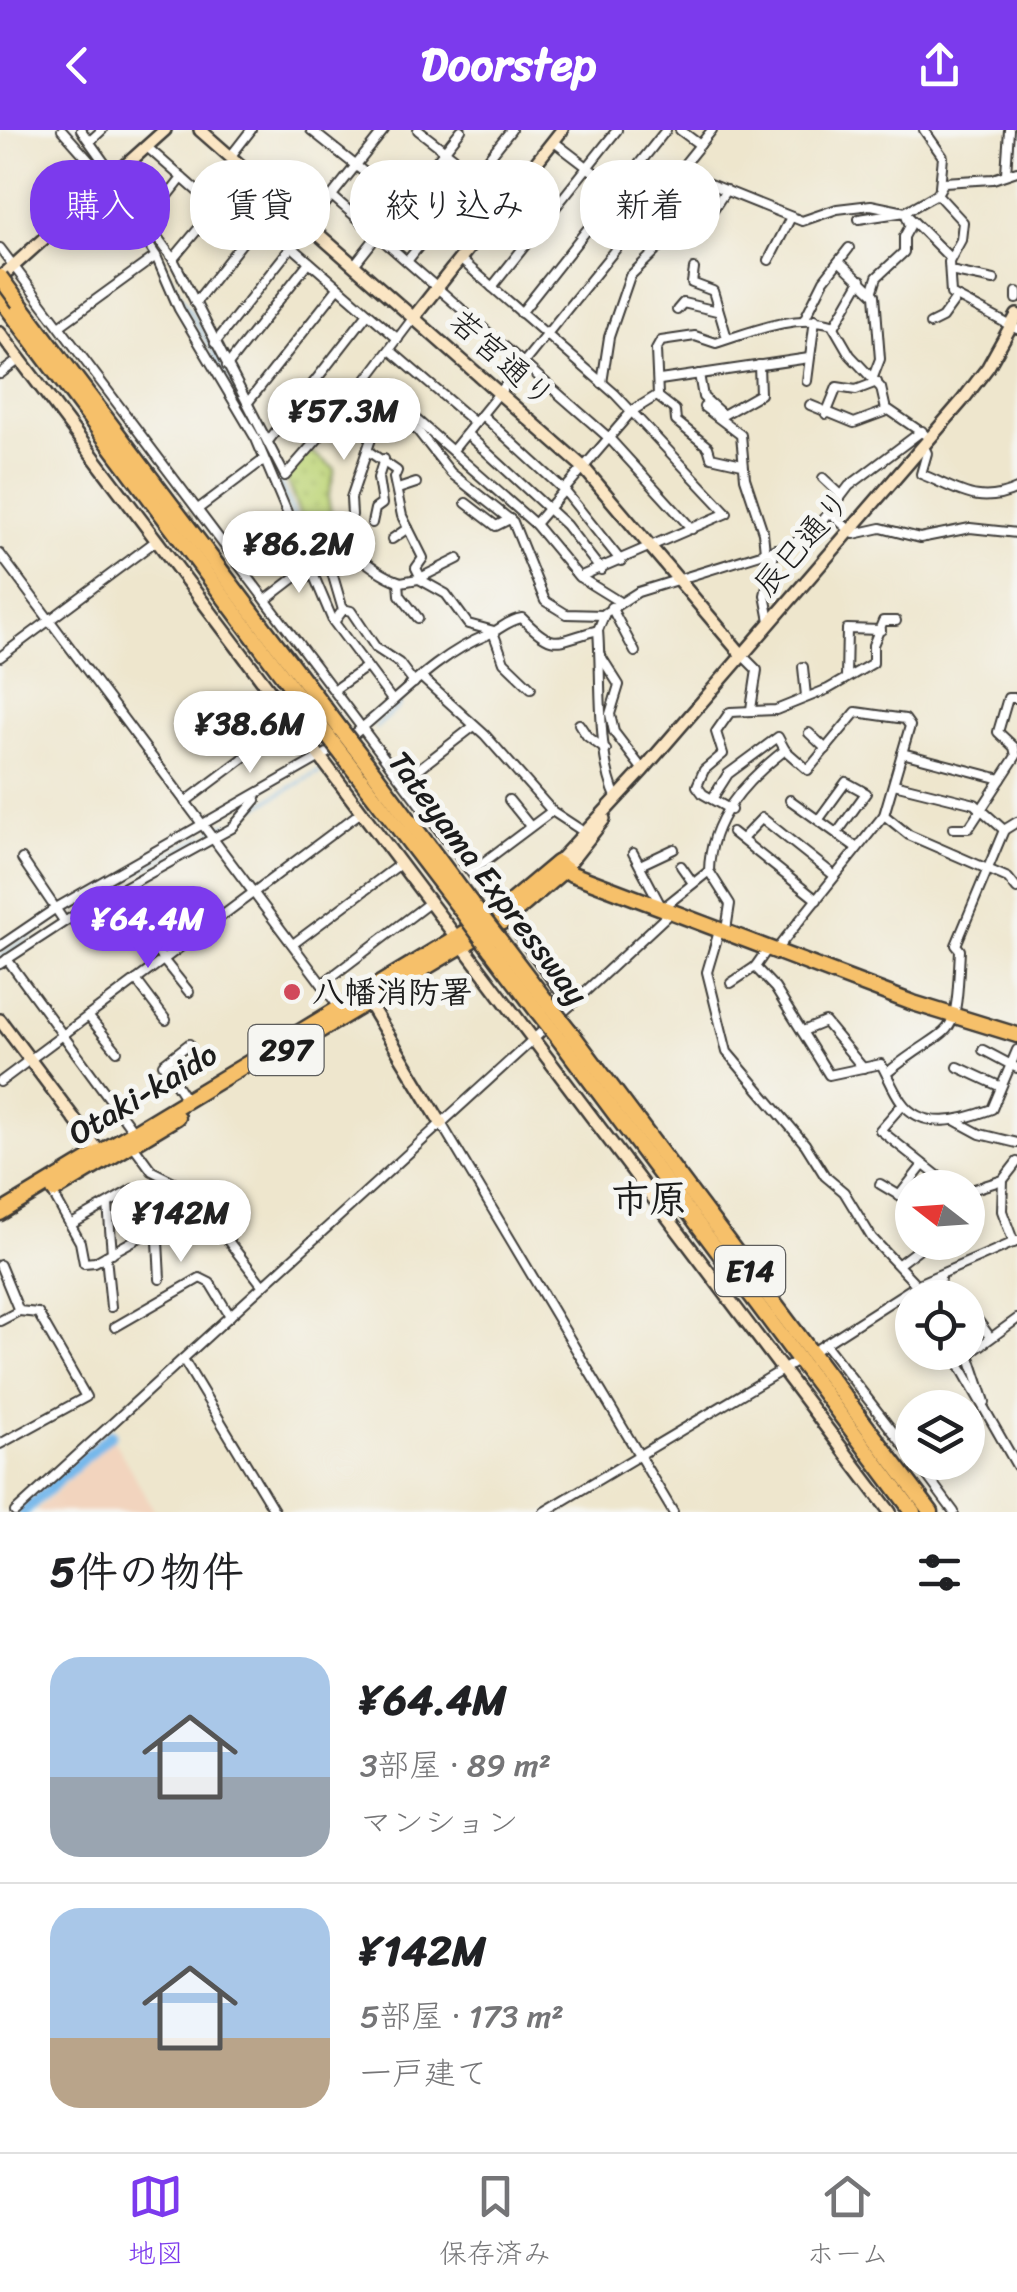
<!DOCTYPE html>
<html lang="ja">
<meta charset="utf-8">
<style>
body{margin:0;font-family:Sriracha,"Klee One",sans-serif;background:#f2f2f2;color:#202124;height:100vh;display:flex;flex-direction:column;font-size:38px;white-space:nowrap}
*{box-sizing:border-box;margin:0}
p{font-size:32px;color:#757577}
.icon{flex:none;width:55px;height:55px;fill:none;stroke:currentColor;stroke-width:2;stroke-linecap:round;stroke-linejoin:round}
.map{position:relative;height:1382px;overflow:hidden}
.sheet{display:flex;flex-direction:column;background:#fff;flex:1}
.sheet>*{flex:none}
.guide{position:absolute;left:30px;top:30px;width:958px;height:90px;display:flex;gap:20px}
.needle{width:65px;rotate:287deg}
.fabs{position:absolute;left:895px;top:1040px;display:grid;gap:20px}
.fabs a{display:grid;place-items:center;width:90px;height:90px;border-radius:50%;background:#fff;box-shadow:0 5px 15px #0003;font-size:50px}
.price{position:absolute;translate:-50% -85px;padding:0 22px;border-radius:35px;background:#fff;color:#222;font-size:32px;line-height:65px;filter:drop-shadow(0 2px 5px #0008)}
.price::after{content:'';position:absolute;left:50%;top:60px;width:30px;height:22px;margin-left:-15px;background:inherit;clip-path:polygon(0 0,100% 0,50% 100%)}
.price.active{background:#7c3aed;color:#fff}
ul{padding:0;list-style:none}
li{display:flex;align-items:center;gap:30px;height:250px;padding:0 50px}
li+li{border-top:2px solid #e0e0e0}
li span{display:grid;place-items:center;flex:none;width:280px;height:200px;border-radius:30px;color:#555}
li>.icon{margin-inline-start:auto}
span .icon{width:120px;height:120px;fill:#fffc;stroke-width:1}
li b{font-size:42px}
h2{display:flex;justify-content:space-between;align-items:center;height:120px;padding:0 50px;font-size:42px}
.chip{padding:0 35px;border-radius:40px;background:#fff;box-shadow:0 5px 15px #0003;font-size:35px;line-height:90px}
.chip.active{background:#7c3aed;color:#fff}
header{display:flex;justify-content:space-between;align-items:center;height:130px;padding:0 50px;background:#7c3aed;color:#fff;font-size:45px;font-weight:700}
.tab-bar{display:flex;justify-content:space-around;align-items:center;height:140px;border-top:2px solid #e0e0e0;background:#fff;font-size:28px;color:#757577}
.tab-bar a{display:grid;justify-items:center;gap:5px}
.tab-bar .active{color:#7c3aed}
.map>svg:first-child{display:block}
.built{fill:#f2d4be}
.grass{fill:url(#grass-dots);stroke:#6e794b;stroke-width:2.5}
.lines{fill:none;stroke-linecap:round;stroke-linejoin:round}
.stream{stroke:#76b8eb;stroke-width:2.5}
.river{stroke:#76b8eb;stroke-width:11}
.street-tunnel{stroke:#c4beaa;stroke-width:8;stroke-dasharray:8 4;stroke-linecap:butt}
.street-casing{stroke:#3c3a37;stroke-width:12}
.secondary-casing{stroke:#3c3a37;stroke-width:16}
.highway-casing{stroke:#3c3a37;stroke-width:19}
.street{stroke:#fff;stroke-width:8}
.secondary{stroke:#fbe6c4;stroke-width:11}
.highway{stroke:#f6c06b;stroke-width:14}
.highway-bridge-casing{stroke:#3c3a37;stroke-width:19;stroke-linecap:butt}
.highway-bridge{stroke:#f6c06b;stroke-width:14}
.poi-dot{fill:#d1495b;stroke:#f6f6f2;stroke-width:4}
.labels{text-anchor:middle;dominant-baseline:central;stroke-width:10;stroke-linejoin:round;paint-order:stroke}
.shield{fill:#f6f6f2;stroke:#5d5d5c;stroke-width:2.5}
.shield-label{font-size:30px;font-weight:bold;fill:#1c1c1c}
.street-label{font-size:32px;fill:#1c1c1c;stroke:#f6f6f2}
.poi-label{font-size:32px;font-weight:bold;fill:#1c1c1c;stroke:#f6f6f2;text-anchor:start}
.quarter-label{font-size:38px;font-weight:bold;fill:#1c1c1c;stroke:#f6f6f2}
</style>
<header><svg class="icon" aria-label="back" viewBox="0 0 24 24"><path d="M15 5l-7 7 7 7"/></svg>Doorstep<svg class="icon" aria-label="share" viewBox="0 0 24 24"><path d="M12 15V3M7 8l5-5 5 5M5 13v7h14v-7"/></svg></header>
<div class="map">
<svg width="1017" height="1382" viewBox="0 0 1017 1382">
<defs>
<pattern id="grass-dots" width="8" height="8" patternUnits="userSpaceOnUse" patternTransform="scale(2.5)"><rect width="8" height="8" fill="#bfd67a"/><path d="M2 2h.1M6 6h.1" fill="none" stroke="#a4b769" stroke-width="1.8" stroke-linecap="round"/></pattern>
</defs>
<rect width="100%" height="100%" fill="#f6f6f2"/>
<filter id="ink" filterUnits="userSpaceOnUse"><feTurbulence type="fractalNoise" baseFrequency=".01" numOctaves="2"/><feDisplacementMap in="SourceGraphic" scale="20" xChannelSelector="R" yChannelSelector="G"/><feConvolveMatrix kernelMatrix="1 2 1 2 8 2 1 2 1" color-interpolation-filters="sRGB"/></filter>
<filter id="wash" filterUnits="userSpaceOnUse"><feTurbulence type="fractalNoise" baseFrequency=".0048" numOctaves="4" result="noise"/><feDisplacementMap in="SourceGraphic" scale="40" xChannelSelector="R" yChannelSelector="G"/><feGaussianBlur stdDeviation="2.25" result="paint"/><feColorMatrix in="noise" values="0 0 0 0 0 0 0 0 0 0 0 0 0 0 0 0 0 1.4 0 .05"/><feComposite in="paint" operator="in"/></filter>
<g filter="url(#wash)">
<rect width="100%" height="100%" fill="#eee6cd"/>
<polygon class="built" points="113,1309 155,1382 34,1382"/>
<polygon class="grass" points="310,321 335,339 328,368 336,409 309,409 285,346"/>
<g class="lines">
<g class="stream">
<polyline points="70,0 108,45"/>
<polyline points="127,71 259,304 335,483"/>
<polyline points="375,598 400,575 396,572"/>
<polyline points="257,677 320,641"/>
<polyline points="212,701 227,694"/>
<polyline points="63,784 205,705"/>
<polyline points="0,827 56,788"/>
</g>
<polyline class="river" points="23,1382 111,1304"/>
</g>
</g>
<g filter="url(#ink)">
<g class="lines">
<polyline class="street-tunnel" points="157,410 198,379"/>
<defs>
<g id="street">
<polyline points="62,0 108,52 156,126 179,179 256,309 333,491 392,570"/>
<polyline points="81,0 173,129 285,346 349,273 414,187"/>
<polyline points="311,0 403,73"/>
<polyline points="418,0 507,69"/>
<polyline points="680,0 700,15"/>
<polyline points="924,0 943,27 940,56"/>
<polyline points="90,11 102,0"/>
<polyline points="553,11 646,82"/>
<polyline points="147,17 214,76"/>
<polyline points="230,27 251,0"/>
<polyline points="1017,41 993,49 944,52 937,64 963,92 961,110 949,132 951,164 1017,199"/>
<polyline points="1006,43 1009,0"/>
<polyline points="707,53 802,91 837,79 871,75 905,82 910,96 904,107 904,122 877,147 873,160"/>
<polyline points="332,66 609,308 692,399"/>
<polyline points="907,85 950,128"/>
<polyline points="859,89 905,82 937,64"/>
<polyline points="149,90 182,48"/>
<polyline points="697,104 726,60"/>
<polyline points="0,118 500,781"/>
<polyline points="173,129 229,62 398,209"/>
<polyline points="408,130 511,0"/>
<polyline points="769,130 791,87"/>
<polyline points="839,131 875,165 880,229 873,247"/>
<polyline points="354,135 461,0"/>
<polyline points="694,139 692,153 713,161 727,208"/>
<polyline points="950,141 994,150"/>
<polyline points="492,157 617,0"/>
<polyline points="1017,162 1017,169"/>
<polyline points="195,173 260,90"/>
<polyline points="677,180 683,173 717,181"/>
<polyline points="521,183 666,0"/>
<polyline points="804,190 824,150 849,118"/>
<polyline points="930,194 942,188 955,170"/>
<polyline points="61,195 156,126"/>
<polyline points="834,197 861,150"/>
<polyline points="215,213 384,0"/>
<polyline points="390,220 475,293"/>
<polyline points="227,236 309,132"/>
<polyline points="0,244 20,229"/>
<polyline points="699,244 703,267 723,285 760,264 759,235"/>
<polyline points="369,248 535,394 579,447 727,383 615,264 460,129"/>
<polyline points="660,250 809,228"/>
<polyline points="807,251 815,189"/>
<polyline points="602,253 609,207 630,146 671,106 644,84"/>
<polyline points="657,266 675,280 676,291 708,317 711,327 742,334"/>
<polyline points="249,271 338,158"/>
<polyline points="349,273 374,300 351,368 352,385"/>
<polyline points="810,275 854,293 889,280 924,304"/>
<polyline points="704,277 741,305 745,348 763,402 765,422"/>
<polyline points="390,283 418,301 451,343 513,392 545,471 566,484 604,485"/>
<polyline points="826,284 837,257 856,260 877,252"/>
<polyline points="482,285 564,360 621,431"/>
<polyline points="467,304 566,395 601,440"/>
<polyline points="269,310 368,183"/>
<path d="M923 315 927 323 921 344C958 359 978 377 1017 359"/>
<polyline points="453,320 712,0"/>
<polyline points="368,321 397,341 394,348 402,386 423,428 416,438 421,448"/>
<polyline points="823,348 841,365"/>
<polyline points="398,359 416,353"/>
<polyline points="466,373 496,396 510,389"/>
<polyline points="198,379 262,331"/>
<polyline points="829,382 854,404 881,398 920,408 970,398 1017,403"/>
<polyline points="372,393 375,379 382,374 378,348 384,329"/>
<path d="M535 394 632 281 658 265 656 220 661 211 695 206 716 213C751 202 795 183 832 194L850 225 881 258 886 280"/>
<polyline points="392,409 408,398"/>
<polyline points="323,412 343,480 334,492"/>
<path d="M301 416C344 399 366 442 401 452L418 449 458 429"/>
<polyline points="0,424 339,877"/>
<polyline points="581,448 618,471"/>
<polyline points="419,449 446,464 468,494 494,501"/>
<polyline points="399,452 400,465 418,488"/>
<polyline points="267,469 310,436"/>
<polyline points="611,477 635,522"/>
<polyline points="343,479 351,481 376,518 399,533 414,553"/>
<polyline points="770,491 765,465 775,419"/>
<polyline points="493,502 504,532 531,558"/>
<polyline points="600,525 619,555 610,584 614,602 643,640"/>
<polyline points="742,525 757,540 751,579"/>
<polyline points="0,527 157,410"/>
<polyline points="803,537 806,566"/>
<polyline points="421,547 485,605 552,681 584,702"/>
<polyline points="846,548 847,499 881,500"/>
<polyline points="335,559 365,538"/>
<polyline points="579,594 587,606 606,620"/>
<polyline points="809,603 826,619"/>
<path d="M347 610C394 574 432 527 487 505 500 500 508 490 522 488 555 522 556 511 598 500"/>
<polyline points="902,623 1001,649"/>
<polyline points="403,651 474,596"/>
<polyline points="894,654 975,674 1004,700 1017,692"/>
<path d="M617 669C596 626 602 549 598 500L605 483 638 462 793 414 821 393 849 356 922 301"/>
<polyline points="712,669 728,644 778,607 785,620"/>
<polyline points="509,670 530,696"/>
<polyline points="790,670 857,718"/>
<polyline points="185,672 293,591"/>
<polyline points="731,680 703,664 697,656 704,640 723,624 716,602 730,582 776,580 828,559 873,533 873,515 883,491 896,491"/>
<polyline points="884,685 909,705 1008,748 1017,759"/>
<polyline points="819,689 846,652 866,663 837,703"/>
<polyline points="953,698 969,698 1016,626 1014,617 998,602 1008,568 1017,568"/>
<polyline points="732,702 817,770"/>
<polyline points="742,709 762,688 835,746"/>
<polyline points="633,723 661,776"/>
<polyline points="22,729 64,791"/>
<polyline points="640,735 674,719"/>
<polyline points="681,736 693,753"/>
<polyline points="472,741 552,681"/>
<polyline points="709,741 730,774 726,800"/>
<polyline points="188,773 205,798"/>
<path d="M664 777 709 741C710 689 745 651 785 620L808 640 856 582 905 589 910 596 884 685 776 820"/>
<polyline points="507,789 570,876"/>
<polyline points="137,797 189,862"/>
<polyline points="720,798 707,842 727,922 805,1014 825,1046 844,1062 872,1108 929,1168"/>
<polyline points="293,814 400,734"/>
<polyline points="0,816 56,778 336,618"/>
<polyline points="7,829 134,1002"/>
<polyline points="0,834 78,783 232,698 256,670"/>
<path d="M755 837 775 858 829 945 881 934C888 946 893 960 901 971 922 1002 963 990 992 979L1017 920"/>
<polyline points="136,850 166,890"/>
<polyline points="731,853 755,837 769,817"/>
<polyline points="322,854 429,773"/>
<polyline points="88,886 117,921"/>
<polyline points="559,886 673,780"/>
<polyline points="803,901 825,892 863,938"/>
<polyline points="983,920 1017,938"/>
<polyline points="958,937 999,956"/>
<path d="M887 943C956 887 955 920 960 820L956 815 1004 700"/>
<polyline points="174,951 195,927 189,914 163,934 187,971"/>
<polyline points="0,952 361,682"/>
<polyline points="902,975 880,1000 953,1058"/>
<polyline points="956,991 980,1004 1017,1013"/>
<polyline points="441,993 673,1382"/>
<polyline points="133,1015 152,1041 188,1059 263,1156"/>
<polyline points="1003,1050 1002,1081 1014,1113"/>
<polyline points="880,1054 912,1073"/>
<polyline points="968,1061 1003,1050 1017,1032"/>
<polyline points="52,1062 80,1112 84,1133 95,1132 158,1097"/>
<polyline points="899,1066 923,1035"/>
<polyline points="108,1074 112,1123"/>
<polyline points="72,1094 133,1059 138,1108"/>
<polyline points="106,1126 111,1177"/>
<polyline points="900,1133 928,1112"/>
<polyline points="0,1135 19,1181 38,1183 86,1267 0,1314"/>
<polyline points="160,1149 157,1092 160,1085 194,1067"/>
<polyline points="937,1168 940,1148"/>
<polyline points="974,1185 990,1207"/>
<polyline points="0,1191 19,1181"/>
<polyline points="115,1197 200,1148 210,1153 230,1186"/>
<polyline points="825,1214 912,1326"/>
<polyline points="817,1219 920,1153 1017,1111"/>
<polyline points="952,1222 1017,1336"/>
<polyline points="183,1229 275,1382"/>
<polyline points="985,1272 969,1224 1017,1189"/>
<polyline points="917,1332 954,1382"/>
<polyline points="15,1382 549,895"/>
<polyline points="544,1382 794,1233"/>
</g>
<g id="secondary">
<polyline points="200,0 583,337 742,525"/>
<polyline points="0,148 165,0"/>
<polyline points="414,187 562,0"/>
<polyline points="0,203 890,1382"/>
<polyline points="557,733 643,640 962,271 988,237 1017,185"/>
<polyline points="564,740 604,689"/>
<polyline points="368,872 441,993"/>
<polyline points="0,890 103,1027"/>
</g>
<g id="highway">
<polyline points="0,168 330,609"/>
<polyline points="19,173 342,601"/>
<polyline points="372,640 471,773"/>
<polyline points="360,648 461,780"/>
<polyline points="499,809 547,872"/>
<polyline points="490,819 537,881"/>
<polyline points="569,900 931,1382"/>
<polyline points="559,909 913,1382"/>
<polyline points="272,929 507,789 564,740"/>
<polyline points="54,1061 177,987"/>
<polyline points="0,1083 500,781 557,733 572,744 913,873 1017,905"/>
</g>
</defs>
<use href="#street" class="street-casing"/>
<use href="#secondary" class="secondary-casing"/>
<use href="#highway" class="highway-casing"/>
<use href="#street" class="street"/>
<use href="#secondary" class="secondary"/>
<use href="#highway" class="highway"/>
<defs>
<g id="highway-bridge">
<polyline points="0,147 19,173"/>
<polyline points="342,601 372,640"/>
<polyline points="330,609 360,648"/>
<polyline points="471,773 499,809"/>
<polyline points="461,780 490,819"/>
<polyline points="547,872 569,900"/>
<polyline points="537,881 559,909"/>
</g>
</defs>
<use href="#highway-bridge" class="highway-bridge-casing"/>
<use href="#highway-bridge" class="highway-bridge"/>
</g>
</g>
<circle class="poi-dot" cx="292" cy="862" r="10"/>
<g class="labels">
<g class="shield">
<rect x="248.5" y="895" width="75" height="50" rx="8"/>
<rect x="715" y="1116" width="70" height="50" rx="8"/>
</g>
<g class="shield-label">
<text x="286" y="920">297</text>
<text x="750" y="1141">E14</text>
</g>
<g class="street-label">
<text transform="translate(502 229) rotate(42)">若宮通り</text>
<text transform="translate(802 413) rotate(-49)">辰巳通り</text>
<text transform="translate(488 748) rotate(53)">Tateyama Expressway</text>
<text transform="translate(143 964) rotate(-31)">Otaki-kaido</text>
</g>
<g class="poi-label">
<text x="312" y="862">八幡消防署</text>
</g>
<g class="quarter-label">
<text x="649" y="1069">市原</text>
</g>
</g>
</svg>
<div class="fabs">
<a><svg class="needle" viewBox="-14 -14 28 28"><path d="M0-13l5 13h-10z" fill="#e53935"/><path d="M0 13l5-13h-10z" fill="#757577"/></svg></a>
<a><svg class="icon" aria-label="locate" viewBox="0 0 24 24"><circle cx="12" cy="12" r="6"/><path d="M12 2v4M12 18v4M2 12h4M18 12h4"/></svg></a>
<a><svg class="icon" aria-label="layers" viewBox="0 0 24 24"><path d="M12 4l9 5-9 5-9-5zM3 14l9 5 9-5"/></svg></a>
</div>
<b class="price" style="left:344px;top:333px">¥57.3M</b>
<b class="price" style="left:299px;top:466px">¥86.2M</b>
<b class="price" style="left:250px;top:646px">¥38.6M</b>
<b class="price active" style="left:148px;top:841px">¥64.4M</b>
<b class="price" style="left:181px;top:1135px">¥142M</b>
<div class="guide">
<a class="chip active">購入</a>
<a class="chip">賃貸</a>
<a class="chip">絞り込み</a>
<a class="chip">新着</a>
</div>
</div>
<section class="sheet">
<h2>5件の物件<svg class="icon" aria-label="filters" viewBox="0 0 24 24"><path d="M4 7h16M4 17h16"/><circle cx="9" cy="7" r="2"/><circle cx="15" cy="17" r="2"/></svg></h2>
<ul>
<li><span style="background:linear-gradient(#a9c7e8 60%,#9aa5b1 0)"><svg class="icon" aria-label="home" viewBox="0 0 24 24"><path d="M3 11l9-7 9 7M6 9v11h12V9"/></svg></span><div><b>¥64.4M</b><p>3部屋 · 89 m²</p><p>マンション</p></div></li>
<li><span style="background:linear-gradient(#a9c7e8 65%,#b9a48a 0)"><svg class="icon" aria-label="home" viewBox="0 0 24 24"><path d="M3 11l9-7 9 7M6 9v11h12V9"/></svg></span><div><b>¥142M</b><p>5部屋 · 173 m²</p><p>一戸建て</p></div></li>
</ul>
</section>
<nav class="tab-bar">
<a class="active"><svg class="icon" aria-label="map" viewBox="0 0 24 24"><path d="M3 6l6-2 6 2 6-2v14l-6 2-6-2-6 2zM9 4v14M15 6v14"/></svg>地図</a>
<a><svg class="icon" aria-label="saved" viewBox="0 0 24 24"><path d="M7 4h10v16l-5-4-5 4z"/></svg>保存済み</a>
<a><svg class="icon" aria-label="home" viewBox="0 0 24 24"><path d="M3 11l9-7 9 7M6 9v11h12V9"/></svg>ホーム</a>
</nav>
